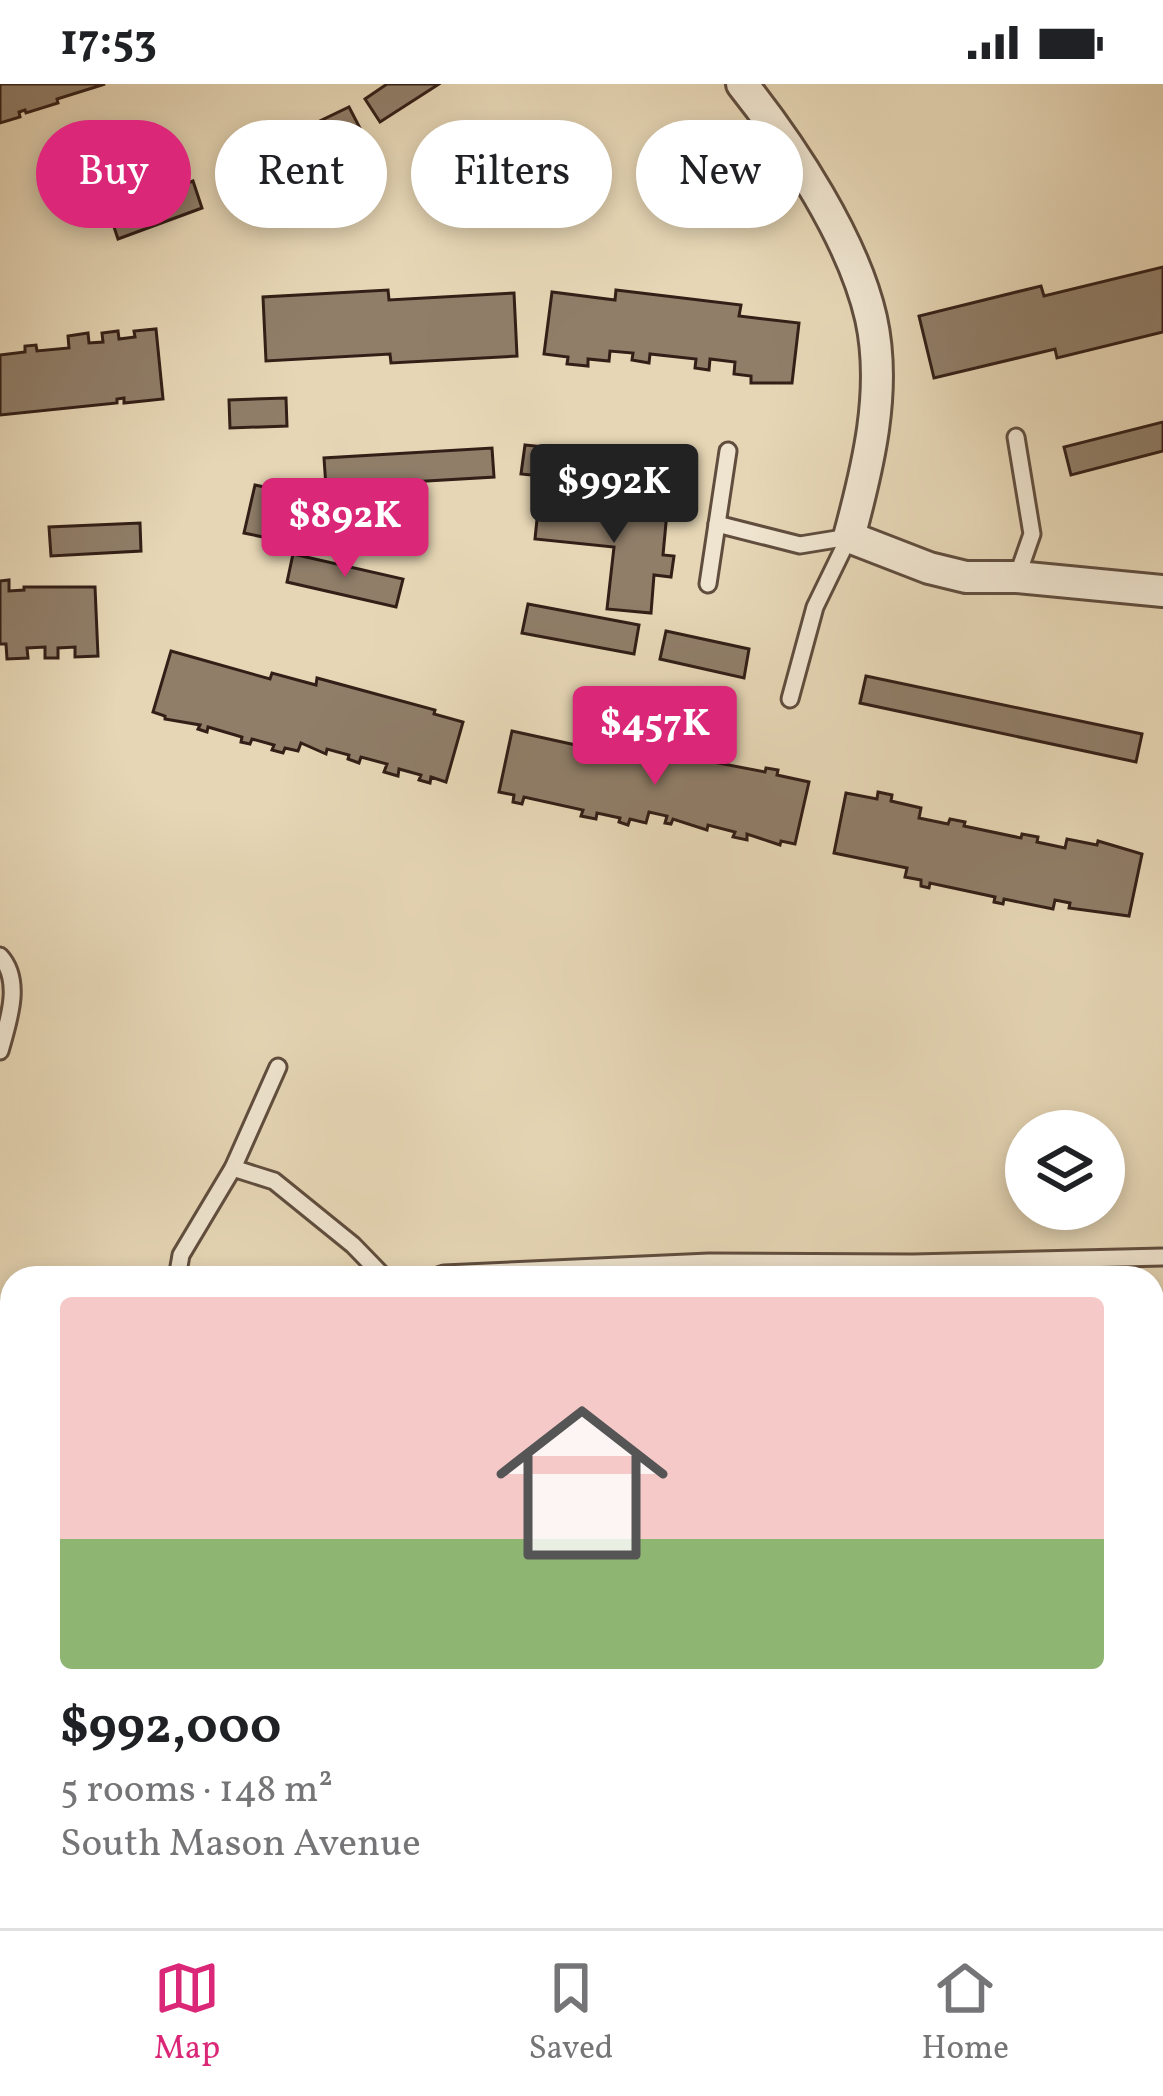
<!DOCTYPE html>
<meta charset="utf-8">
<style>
body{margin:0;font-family:Vollkorn,serif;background:#f2f2f2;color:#202124;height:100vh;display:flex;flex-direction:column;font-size:45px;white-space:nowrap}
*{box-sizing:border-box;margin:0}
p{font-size:39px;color:#757577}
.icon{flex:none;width:66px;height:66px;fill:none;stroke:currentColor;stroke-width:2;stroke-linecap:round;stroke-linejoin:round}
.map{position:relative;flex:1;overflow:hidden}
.side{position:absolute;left:0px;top:1182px;width:1164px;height:663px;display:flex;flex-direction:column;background:#fff;border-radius:36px 36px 0 0;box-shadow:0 6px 18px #0003}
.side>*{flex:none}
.guide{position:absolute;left:36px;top:36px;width:1092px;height:108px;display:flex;gap:24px}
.fabs{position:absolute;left:1005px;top:1026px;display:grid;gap:24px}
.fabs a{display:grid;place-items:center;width:120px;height:120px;border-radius:50%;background:#fff;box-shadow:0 6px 18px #0003;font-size:60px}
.price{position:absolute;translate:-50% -102px;padding:0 27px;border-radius:12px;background:#db2777;color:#fff;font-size:39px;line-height:78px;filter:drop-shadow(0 3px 6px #0008)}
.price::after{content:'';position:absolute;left:50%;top:72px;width:36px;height:27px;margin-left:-18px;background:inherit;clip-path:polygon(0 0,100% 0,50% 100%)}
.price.selected{background:#222;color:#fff}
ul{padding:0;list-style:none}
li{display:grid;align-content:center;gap:24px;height:636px;padding:0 60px}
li+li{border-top:3px solid #e0e0e0}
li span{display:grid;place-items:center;height:372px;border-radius:12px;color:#555}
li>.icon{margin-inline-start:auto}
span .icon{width:216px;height:216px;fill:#fffc;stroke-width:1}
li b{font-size:51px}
.tag{padding:0 42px;border-radius:54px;background:#fff;box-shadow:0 6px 18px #0003;font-size:42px;line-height:108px}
.tag.selected{background:#db2777;color:#fff}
.status{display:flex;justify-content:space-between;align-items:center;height:84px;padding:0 60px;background:#fff;direction:ltr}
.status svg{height:33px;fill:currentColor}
.tabs{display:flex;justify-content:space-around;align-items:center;height:168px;border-top:3px solid #e0e0e0;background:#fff;font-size:33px;color:#757577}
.tabs a{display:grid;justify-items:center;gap:6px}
.tabs .selected{color:#db2777}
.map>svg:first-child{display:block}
.building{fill:#907e69;stroke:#331f17;stroke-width:3}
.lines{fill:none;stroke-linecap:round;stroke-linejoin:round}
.lane-casing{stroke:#604d3e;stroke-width:21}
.street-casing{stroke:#604d3e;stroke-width:36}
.lane{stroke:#efe4cf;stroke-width:15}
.street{stroke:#efe4cf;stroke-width:30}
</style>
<div class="status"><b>17:53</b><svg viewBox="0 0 49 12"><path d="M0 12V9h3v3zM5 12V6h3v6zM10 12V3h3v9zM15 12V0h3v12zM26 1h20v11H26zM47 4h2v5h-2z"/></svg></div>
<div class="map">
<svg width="1163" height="1844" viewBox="0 0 1163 1844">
<rect width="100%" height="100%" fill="#e6d6b5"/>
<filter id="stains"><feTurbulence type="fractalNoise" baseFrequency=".00167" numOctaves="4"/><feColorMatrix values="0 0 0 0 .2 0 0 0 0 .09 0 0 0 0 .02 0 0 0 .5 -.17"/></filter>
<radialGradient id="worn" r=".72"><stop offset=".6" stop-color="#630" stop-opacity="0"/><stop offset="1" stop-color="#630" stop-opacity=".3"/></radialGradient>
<g class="building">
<polygon points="0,0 105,0 57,15 58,19 26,29 25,26 19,28 20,33 0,39"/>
<polygon points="387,0 439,0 380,38 365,15"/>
<polygon points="349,23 362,48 281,87 268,62"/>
<polygon points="193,97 202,124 118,155 109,128"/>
<polygon points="1163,183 1163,248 1057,274 1055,265 934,294 919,232 1041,202 1044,212"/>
<polygon points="388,206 389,216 514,209 517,272 391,279 390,270 266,277 263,213"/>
<polygon points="616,206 741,221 739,232 799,239 792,299 751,299 751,292 734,290 735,278 710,275 709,286 695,284 696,275 650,270 649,279 632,276 633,269 610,267 609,277 588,275 588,282 567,280 568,273 544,270 552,208 615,216"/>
<polygon points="156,245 163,315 124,319 124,314 117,315 117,319 0,331 0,271 25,268 25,262 36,261 37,267 69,264 68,252 88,249 89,259 103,258 102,249 118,247 119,255 135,253 134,247"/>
<polygon points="286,314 287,342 230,344 229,316"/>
<polygon points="1163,338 1163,367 1071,391 1064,363"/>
<polygon points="525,361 665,375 662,404 521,390"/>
<polygon points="492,364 494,393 326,403 324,374"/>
<polygon points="255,401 287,408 277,456 244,449"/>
<polygon points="539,416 667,428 663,471 674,472 671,493 654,491 651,529 607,525 614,463 535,455"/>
<polygon points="140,439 141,467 51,472 49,443"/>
<polygon points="293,470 403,495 396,523 287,498"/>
<polygon points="9,496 9,507 24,506 24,503 95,503 98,572 75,573 75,563 58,564 58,574 45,574 45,563 27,564 28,574 7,575 6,560 0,560 0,497"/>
<polygon points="528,520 639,541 634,570 522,549"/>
<polygon points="666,547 749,565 744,594 660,575"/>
<polygon points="171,567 270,595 272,589 316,601 317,594 435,626 434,630 463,638 446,698 431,693 430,699 419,696 421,691 399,685 398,692 384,688 387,680 361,673 359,679 348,675 349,671 327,665 326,670 301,659 298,667 285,664 283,669 272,666 274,661 252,655 250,660 241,658 242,653 208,643 207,648 198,645 200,641 165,635 165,632 153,628"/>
<polygon points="866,592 1142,650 1136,678 860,619"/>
<polygon points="512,647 626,672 658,677 661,668 765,688 766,684 778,686 777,691 809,698 795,760 781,757 780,761 747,750 747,756 733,753 735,748 708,741 707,746 673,735 671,740 665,739 667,732 649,728 646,739 630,735 628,741 619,738 620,734 597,729 596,735 581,732 583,726 524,713 522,720 513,718 514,711 499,708"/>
<polygon points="878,708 892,711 891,717 921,724 919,734 948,740 950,735 965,738 964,742 1021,754 1022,750 1038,753 1037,758 1065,764 1067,755 1097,761 1098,757 1142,770 1129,832 1069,824 1070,819 1055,816 1053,825 1004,815 1003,820 994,818 995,813 930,799 929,804 921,802 921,796 905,793 907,784 834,769 846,709 877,715"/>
</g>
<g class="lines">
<defs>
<g id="lane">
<polyline points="1016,353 1032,450 1017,493"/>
<polyline points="717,440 800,461 849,453"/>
<polyline points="708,500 728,367"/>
<polyline points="790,615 815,523 849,453"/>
<path d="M0 872C23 897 8 938 0 967"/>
<polyline points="233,1084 274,1097 353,1161 385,1194"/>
<polyline points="177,1194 181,1171 233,1084 278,983"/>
<polyline points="432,1194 444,1190 709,1178 913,1179 1163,1173"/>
<polyline points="438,1833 457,1844"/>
<polyline points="58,1844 60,1833"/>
</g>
<path id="street" d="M742 0C792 63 853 155 871 234 887 306 868 383 849 453L929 484 966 493H1017L1163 507"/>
</defs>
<use href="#lane" class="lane-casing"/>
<use href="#street" class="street-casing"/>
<use href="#lane" class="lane"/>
<use href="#street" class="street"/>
</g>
<rect width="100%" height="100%" filter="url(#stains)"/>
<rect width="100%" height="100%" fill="url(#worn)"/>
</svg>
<div class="fabs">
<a><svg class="icon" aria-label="layers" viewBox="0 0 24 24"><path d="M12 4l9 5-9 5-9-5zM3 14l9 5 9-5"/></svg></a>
</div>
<b class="price selected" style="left:614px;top:462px">$992K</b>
<b class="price" style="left:345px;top:496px">$892K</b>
<b class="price" style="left:655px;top:704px">$457K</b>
<div class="guide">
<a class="tag selected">Buy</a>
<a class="tag">Rent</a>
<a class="tag">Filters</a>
<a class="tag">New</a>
</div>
<section class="side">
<ul>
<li><span style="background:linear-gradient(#f6c9c9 65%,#8fb573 0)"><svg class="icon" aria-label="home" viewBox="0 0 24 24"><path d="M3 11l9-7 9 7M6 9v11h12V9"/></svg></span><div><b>$992,000</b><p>5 rooms · 148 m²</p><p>South Mason Avenue</p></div></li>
</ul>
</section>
</div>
<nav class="tabs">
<a class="selected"><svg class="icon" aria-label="map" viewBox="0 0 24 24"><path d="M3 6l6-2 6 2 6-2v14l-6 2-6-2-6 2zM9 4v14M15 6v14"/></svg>Map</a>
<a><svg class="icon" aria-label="saved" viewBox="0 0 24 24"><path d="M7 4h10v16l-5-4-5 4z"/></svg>Saved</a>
<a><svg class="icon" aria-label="home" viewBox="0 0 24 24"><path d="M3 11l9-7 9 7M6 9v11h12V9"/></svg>Home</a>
</nav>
